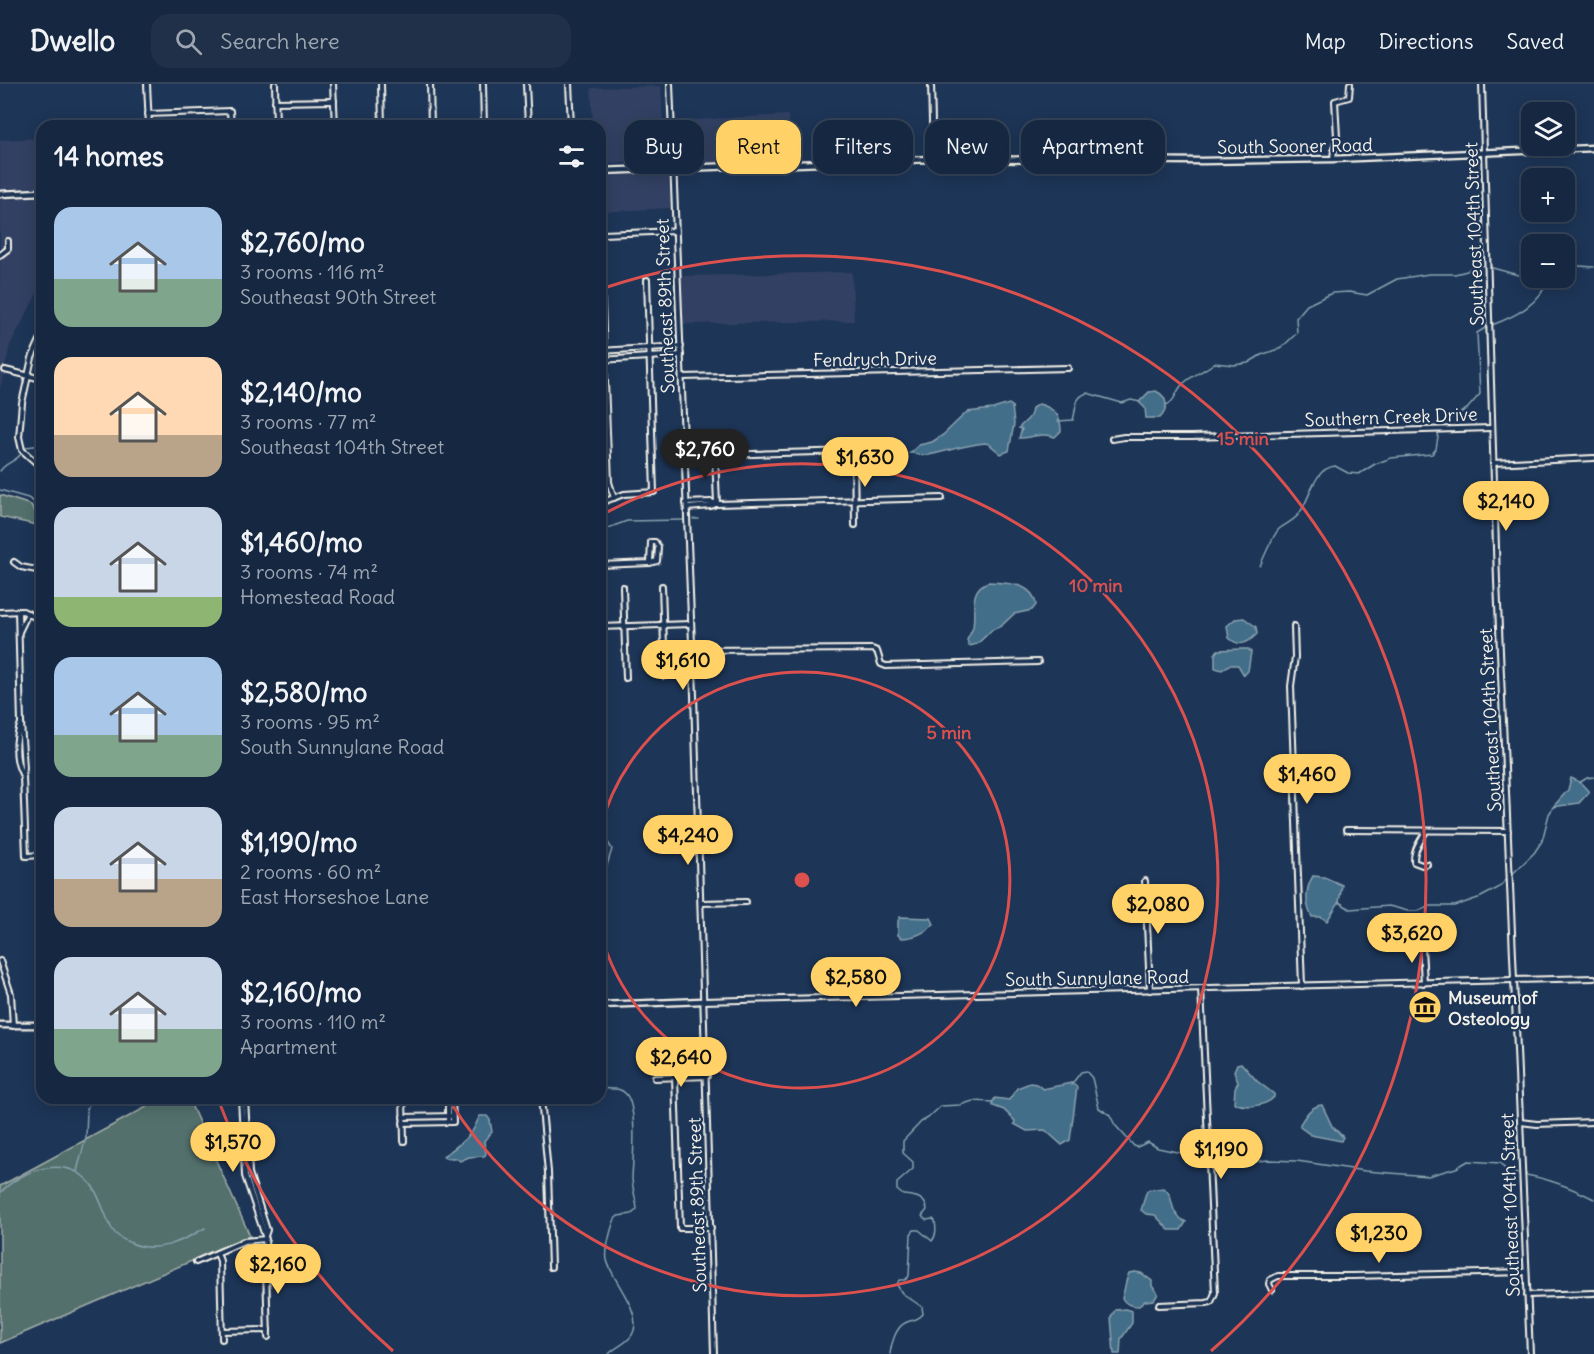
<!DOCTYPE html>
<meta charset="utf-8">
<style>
body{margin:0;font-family:Delius,sans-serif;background:#1f3048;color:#f1f3f6;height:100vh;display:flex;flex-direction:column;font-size:22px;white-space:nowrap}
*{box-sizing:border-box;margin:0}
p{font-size:20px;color:#9ea6b1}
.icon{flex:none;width:33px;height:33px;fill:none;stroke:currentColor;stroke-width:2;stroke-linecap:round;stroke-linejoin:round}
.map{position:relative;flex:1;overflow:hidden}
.panel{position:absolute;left:36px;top:36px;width:570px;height:984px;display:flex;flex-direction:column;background:#162841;border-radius:18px;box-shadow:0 3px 15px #0003,0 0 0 2px #35445a}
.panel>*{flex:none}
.hud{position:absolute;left:624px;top:36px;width:570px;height:54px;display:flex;gap:12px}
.controls{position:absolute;left:1521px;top:18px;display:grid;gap:12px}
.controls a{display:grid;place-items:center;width:54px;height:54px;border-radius:12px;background:#162841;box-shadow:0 3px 15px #0003,0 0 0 2px #35445a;font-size:30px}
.price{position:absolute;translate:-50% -51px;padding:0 14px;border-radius:21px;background:#ffd166;color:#111;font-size:20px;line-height:39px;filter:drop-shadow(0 2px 3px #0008)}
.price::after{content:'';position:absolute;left:50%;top:36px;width:18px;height:14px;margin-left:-9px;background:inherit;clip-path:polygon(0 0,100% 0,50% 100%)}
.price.current{background:#222;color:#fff}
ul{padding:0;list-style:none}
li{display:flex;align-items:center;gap:18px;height:150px;padding:0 18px}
li span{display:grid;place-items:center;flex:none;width:168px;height:120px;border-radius:18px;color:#555}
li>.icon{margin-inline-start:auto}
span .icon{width:72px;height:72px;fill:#fffc;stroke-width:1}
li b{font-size:26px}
h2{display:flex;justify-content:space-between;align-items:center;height:72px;padding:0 18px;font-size:26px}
.chip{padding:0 21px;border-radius:18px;background:#162841;box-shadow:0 3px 15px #0003,0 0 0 2px #35445a;font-size:21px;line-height:54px}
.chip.current{background:#ffd166;color:#111}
header{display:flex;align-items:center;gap:36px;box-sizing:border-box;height:84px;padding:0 30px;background:#162841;border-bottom:2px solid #35445a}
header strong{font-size:28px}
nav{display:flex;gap:33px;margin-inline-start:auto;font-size:21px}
.search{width:420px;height:54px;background:#1f3048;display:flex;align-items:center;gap:15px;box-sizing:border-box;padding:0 21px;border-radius:18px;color:#9ea6b1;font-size:22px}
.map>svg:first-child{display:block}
.built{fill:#314163}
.green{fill:#536f6c;stroke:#a4b0aa;stroke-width:1.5}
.water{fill:#436e89;stroke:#8aa2af;stroke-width:1.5}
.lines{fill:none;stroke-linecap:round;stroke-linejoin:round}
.stream{stroke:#8aa2af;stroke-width:1.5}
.minor-casing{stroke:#f4f1e8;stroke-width:8}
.major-casing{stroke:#f4f1e8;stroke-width:9}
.minor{stroke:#1d3557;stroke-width:4}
.major{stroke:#1d3557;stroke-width:4.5}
.ring{fill:none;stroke:#dc504e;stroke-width:3}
.labels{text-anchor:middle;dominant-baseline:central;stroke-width:4.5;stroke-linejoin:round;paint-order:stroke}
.street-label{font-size:18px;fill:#f4f1e8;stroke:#1d3557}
.poi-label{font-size:18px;font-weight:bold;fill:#f4f1e8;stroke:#1d3557;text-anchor:start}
.centre{fill:#dc504e;stroke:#1d3557;stroke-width:3}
.ring-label{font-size:18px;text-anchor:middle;font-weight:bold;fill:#dc504e;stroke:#1d3557;stroke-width:4.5;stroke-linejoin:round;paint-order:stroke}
</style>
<header>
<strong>Dwello</strong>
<div class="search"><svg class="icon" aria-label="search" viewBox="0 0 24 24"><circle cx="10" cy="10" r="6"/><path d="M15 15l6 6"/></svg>Search here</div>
<nav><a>Map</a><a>Directions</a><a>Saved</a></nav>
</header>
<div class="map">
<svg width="1594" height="1270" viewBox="0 0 1594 1270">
<rect width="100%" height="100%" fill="#1d3557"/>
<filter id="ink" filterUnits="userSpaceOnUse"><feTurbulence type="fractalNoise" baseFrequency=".0167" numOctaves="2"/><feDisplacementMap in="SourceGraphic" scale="12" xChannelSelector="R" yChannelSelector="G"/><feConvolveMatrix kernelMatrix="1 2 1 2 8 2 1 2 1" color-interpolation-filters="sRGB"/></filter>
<g filter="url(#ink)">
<g class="built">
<polygon points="661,2 665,77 600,80 600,42 593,42 591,4"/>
<polygon points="788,31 790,79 673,84 671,37"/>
<polygon points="42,54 42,103 0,105 0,56"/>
<polygon points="666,90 669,96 670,124 600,128 600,92"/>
<polygon points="42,113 42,200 10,261 0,306 0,115"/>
<polygon points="852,188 854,237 683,240 680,192"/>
</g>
<g class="green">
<polygon points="0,411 31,421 42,439 42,442 0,433"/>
<polygon points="163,1014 188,1014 250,1152 0,1259 0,1102"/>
</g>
<g class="water">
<path d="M1156 307C1168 313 1169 324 1160 334H1146L1145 324 1139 318 1149 308Z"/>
<path d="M1009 320 1012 322 1014 340 1009 367 1001 370 989 360 985 359C965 361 947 367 929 371 922 372 917 369 910 369L919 361 932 358 943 351 967 328 993 325Z"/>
<path d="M1039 320C1053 324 1061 330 1061 347L1055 353C1042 348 1032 354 1019 354L1022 345 1019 344C1025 336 1031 336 1032 324Z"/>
<path d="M988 498C1006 499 1033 498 1036 521L1032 526 1014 530 1001 542 992 546 977 560 969 562 967 556C969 552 972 547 973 543 976 527 968 505 988 498Z"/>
<path d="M1244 534 1256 543 1257 550C1248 559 1240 564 1229 554L1227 542 1235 535Z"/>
<polygon points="1240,565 1248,565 1251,568 1248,587 1244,591 1238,581 1229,581 1222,586 1215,584 1215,570 1218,566"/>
<polygon points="1571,694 1580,698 1589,708 1579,719 1553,723 1568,706"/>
<path d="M1313 792 1324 793 1342 801 1339 818 1327 837 1321 833H1312C1305 820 1305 805 1313 792Z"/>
<path d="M900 833 931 834 934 840C925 849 913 854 901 854L898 851V837Z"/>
<path d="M1241 979 1257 997 1274 1010V1013C1265 1023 1246 1024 1234 1019L1235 1004 1238 998 1234 987 1237 980Z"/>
<polygon points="1030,999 1036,1000 1043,1005 1071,999 1077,1003 1070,1056 1062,1061 1045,1046 1027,1047 1014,1040 1015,1037 1004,1026 993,1022 992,1019 995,1014 1009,1016 1017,1004"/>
<path d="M1322 1021 1332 1042 1343 1053 1341 1057 1311 1051 1300 1043V1040C1306 1031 1311 1022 1322 1021Z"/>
<path d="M480 1032H487L490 1036 492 1048 484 1057 486 1070 484 1072 469 1073 460 1077 456 1074H445L443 1072C454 1065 465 1057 473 1046 476 1041 477 1037 480 1032Z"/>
<path d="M1164 1104C1177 1115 1166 1127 1186 1138L1181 1146H1169L1155 1131 1146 1130 1141 1126C1144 1119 1144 1110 1148 1106Z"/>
<path d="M1395 1139C1407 1149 1398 1156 1388 1164L1384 1161 1377 1166 1368 1163C1369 1152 1376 1155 1381 1148 1382 1146 1383 1143 1385 1141Z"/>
<path d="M1135 1188 1141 1189 1152 1197V1202L1158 1210 1154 1216 1145 1217 1139 1222C1131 1222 1126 1221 1122 1214 1125 1206 1125 1197 1129 1189Z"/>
<polygon points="1125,1225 1132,1227 1132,1239 1121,1255 1120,1270 1114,1270 1111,1233 1115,1226"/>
</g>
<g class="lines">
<g class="stream">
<polyline points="1564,181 1594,183"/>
<polyline points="1489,183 1518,191 1532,187"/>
<path d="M1492 241C1516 232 1540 220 1549 194"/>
<path d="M1166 321C1175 318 1175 309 1181 302 1189 292 1204 288 1214 279L1234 281 1248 279 1261 271 1281 264 1297 249 1296 234 1307 221 1332 209 1349 208 1367 211 1397 195 1429 190H1455L1467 187 1474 181 1485 182"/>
<path d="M1058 337 1073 336C1077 324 1073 314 1087 309L1122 319 1131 316 1140 318"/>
<polyline points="26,363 42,361"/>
<path d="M0 387C6 378 15 378 21 370"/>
<polyline points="0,406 28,414 39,421 42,433"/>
<polyline points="693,435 699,435"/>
<polyline points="600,447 627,437 683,436"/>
<path d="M1260 482C1263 475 1274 450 1279 445 1285 440 1292 438 1298 431 1311 416 1312 385 1335 382L1348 389 1359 390 1375 380 1391 374 1432 370 1436 365 1439 347 1445 337 1467 325 1480 310 1477 249 1487 243"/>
<polyline points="1579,699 1587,694 1594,693"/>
<polyline points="600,759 607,757 612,765 600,804"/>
<polyline points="1339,818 1350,825 1389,822 1408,827 1418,827 1430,822 1455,822 1481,813 1498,804 1534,769 1542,757 1549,730 1553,724"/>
<polyline points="600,824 605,846 600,849"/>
<polyline points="1071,1001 1081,988 1086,987 1092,994 1099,1024 1110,1031 1115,1041 1134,1062 1137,1063 1148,1058 1158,1064 1191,1071 1200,1080 1223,1080 1269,1076 1297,1077 1365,1087 1428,1092 1456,1084 1468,1077 1500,1079 1504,1084 1517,1090"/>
<path d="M600 1004C609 1006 619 1002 626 1010 638 1024 633 1075 632 1093 632 1104 636 1114 637 1125L632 1130 618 1132 615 1135C611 1144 605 1166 607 1176 612 1197 643 1228 633 1249 629 1259 616 1262 609 1270"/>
<polyline points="77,1087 86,1053 87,1025 92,1014"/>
<path d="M1526 1091C1550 1095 1572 1104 1594 1115"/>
<path d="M0 1109C23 1084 70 1069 93 1103 101 1116 105 1132 112 1145 116 1152 123 1156 131 1159 157 1170 181 1158 205 1144"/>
<path d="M890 1270C891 1260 896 1243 905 1239 913 1235 917 1237 923 1230L922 1223 902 1209 897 1201 899 1196H905L909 1192 911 1150 914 1146H919L932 1157C937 1151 936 1144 935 1137L933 1135 926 1136 922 1132 927 1126C926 1113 914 1112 903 1111L897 1106V1099L913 1085V1078L903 1069V1057L921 1038 928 1034 941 1022 960 1021 973 1017 993 1018"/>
</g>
<defs>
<g id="minor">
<polyline points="147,0 149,42"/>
<polyline points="275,0 276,42"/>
<polyline points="333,0 335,42"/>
<polyline points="381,0 382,42"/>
<polyline points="430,0 431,42"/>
<polyline points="483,0 484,42"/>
<polyline points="526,0 528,42"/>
<polyline points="569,0 571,42"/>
<polyline points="670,0 694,611 714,1270"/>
<polyline points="931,0 933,75"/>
<polyline points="1482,0 1497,497 1530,1270"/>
<polyline points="275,18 334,17"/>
<polyline points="148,30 230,27 231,42"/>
<polyline points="1333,75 1334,65 1337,53 1335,17 1349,13 1350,0"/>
<polyline points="603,150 676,147"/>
<polyline points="0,171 8,165 8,157"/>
<polyline points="601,197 609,398 614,414"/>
<polyline points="42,252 32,274 22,319 19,353 22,366 42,384"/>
<polyline points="600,267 681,262"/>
<polyline points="600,276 681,271"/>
<polyline points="5,286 42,295"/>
<polyline points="682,293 1068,284"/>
<polyline points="1112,355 1124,353 1192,353 1491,344"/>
<polyline points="1493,379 1594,374"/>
<polyline points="600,419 624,410 654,408 647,196"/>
<polyline points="686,419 711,418 717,420 942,414"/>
<polyline points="717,420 715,371 854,367 855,441"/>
<polyline points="687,424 711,422 716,420"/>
<polyline points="14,478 21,483 42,487"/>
<polyline points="600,481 650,479 657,477 658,463 655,458 651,458 650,479"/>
<polyline points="662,502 665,592"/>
<polyline points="623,503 626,594"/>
<polyline points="18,527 21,639 24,684 23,692 26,772 42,771"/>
<polyline points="0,528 23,527 42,537"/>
<polyline points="1294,542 1295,573 1291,602 1302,902"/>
<polyline points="600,543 691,540"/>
<polyline points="19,548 28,529"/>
<polyline points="692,566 872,565 877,567 881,580 886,582 1038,578"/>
<path d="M21 639C15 655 14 675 22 690"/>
<polyline points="1346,746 1508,747"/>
<path d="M1426 747C1421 757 1413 766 1414 778L1422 781 1427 780"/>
<polyline points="1145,797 1150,906"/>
<polyline points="701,819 746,818"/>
<polyline points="1420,857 1422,863 1424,899"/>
<polyline points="0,877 11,910 13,942"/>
<polyline points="703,917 1594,894"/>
<polyline points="675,993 680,1144 711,1144"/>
<polyline points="655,994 707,992"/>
<polyline points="241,1014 245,1092 265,1152"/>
<polyline points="245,1014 249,1089 267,1146 265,1152 268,1253"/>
<polyline points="403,1014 404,1057"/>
<polyline points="448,1014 448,1038"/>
<polyline points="541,1014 548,1088 551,1183"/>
<polyline points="403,1033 452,1032"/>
<polyline points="1520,1038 1537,1040 1594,1038"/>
<polyline points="403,1039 453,1038 452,1014"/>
<polyline points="206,1045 242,1043"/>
<polyline points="217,1169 220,1177 222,1255"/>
<polyline points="196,1178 244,1157 266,1155"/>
<polyline points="1272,1206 1269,1200 1270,1196 1278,1192 1353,1192 1526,1188"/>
<polyline points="1527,1211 1594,1209"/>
<polyline points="1159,1221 1206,1219 1211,1218 1215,1209 1201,904"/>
<polyline points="222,1247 268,1246"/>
</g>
<g id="major">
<polyline points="600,87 933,75 1202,77 1333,75 1594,64"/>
<polyline points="0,110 42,108"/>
<polyline points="600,921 703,917"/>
<polyline points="0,941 42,941"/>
</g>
</defs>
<use href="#minor" class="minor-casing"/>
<use href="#major" class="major-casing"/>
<use href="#minor" class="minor"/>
<use href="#major" class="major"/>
</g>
</g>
<g class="ring">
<path d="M600 746A208 208 0 1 1 600 846"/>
<path d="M600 432A416 416 0 1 1 449 1016"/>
<path d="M393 1267A624 624 0 0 1 218 1015M604 204A624 624 0 0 1 1211 1267"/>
</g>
<defs>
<symbol id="museum-disc" viewBox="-11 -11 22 22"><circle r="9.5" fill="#ffd166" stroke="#1d3557"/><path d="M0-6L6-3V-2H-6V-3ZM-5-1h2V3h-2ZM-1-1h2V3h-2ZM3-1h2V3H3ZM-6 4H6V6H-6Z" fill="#111"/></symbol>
</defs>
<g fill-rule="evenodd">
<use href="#museum-disc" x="1406" y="904" width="38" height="38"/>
</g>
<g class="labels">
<g class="street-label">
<text transform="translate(1295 62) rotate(-1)">South Sooner Road</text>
<text transform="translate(1474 150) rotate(-92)">Southeast 104th Street</text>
<text transform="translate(665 222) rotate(-92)">Southeast 89th Street</text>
<text transform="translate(875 275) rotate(-1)">Fendrych Drive</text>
<text transform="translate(1391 333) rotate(-2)">Southern Creek Drive</text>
<text transform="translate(1490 636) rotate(-93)">Southeast 104th Street</text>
<text transform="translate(1097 894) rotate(-1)">South Sunnylane Road</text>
<text transform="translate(697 1121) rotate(-92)">Southeast 89th Street</text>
<text transform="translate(1510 1121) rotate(-92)">Southeast 104th Street</text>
</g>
<g class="poi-label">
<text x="1448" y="913">Museum of<tspan x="1448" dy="21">Osteology</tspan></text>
</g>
</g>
<circle cx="802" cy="796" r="9" class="centre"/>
<g class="ring-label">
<text x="1243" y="361">15 min</text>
<text x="1096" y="508">10 min</text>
<text x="949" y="655">5 min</text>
</g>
</svg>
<div class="controls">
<a><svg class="icon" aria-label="layers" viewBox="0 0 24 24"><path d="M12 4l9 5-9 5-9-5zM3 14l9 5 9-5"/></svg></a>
<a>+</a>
<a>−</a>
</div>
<b class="price current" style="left:705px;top:396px">$2,760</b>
<b class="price" style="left:865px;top:404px">$1,630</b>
<b class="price" style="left:1506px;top:448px">$2,140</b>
<b class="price" style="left:683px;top:607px">$1,610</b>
<b class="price" style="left:1307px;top:721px">$1,460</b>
<b class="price" style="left:688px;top:782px">$4,240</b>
<b class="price" style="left:1158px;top:851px">$2,080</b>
<b class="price" style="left:1412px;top:880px">$3,620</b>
<b class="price" style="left:856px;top:924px">$2,580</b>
<b class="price" style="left:681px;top:1004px">$2,640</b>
<b class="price" style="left:233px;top:1089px">$1,570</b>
<b class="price" style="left:1221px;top:1096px">$1,190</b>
<b class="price" style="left:1379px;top:1180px">$1,230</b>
<b class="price" style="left:278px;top:1211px">$2,160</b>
<div class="hud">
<a class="chip">Buy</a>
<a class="chip current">Rent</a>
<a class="chip">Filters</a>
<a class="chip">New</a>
<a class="chip">Apartment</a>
</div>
<section class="panel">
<h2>14 homes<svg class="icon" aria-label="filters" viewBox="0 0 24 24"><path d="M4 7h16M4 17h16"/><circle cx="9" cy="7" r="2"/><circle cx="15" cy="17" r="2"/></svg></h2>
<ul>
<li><span style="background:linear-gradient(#a9c7e8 60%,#7fa58c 0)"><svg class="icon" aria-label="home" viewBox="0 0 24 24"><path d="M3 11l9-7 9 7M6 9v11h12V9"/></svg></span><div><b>$2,760/mo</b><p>3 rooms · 116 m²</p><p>Southeast 90th Street</p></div></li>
<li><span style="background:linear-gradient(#ffd9b3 65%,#b9a48a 0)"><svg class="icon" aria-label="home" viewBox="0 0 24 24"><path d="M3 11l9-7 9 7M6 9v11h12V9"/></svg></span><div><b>$2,140/mo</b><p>3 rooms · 77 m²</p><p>Southeast 104th Street</p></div></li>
<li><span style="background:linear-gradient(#c9d6e8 75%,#8fb573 0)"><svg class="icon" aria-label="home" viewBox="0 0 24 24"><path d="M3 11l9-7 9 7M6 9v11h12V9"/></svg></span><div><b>$1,460/mo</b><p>3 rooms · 74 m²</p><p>Homestead Road</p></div></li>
<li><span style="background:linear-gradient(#a9c7e8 65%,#7fa58c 0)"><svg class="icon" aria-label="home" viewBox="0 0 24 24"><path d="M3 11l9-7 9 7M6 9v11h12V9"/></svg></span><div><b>$2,580/mo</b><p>3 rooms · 95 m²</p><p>South Sunnylane Road</p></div></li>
<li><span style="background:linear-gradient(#c9d6e8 60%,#b9a48a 0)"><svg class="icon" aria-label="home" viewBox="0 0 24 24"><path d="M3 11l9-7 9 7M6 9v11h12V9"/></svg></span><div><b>$1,190/mo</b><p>2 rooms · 60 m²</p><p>East Horseshoe Lane</p></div></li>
<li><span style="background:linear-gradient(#c9d6e8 60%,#7fa58c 0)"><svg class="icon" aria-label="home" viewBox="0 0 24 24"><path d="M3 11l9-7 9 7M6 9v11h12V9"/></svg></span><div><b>$2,160/mo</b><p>3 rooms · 110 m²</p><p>Apartment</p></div></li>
</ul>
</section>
</div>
